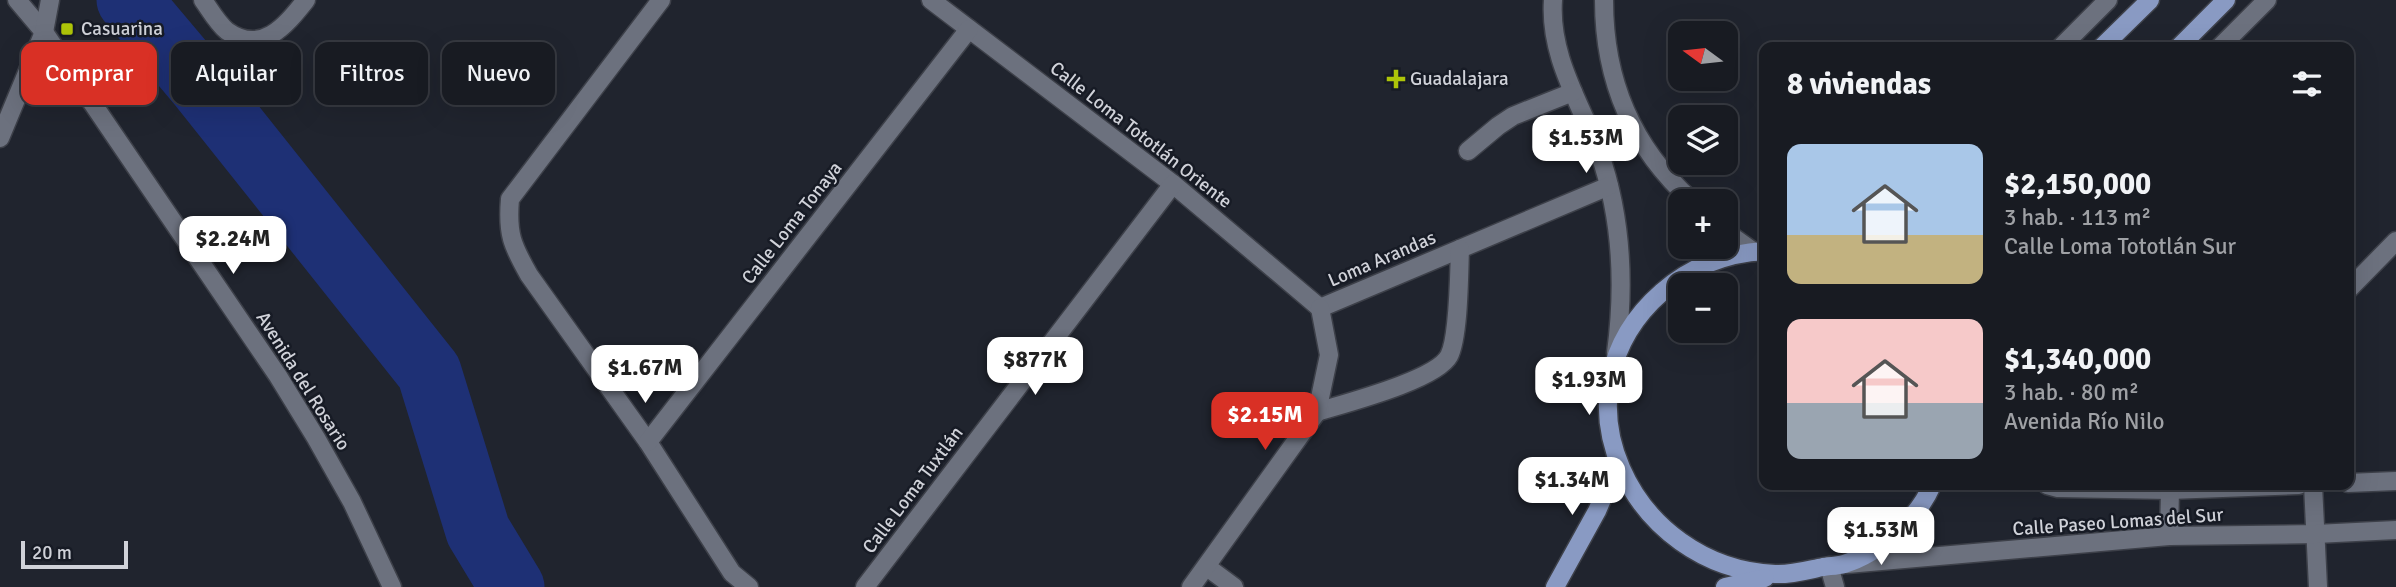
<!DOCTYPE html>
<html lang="es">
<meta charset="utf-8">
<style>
body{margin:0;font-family:Signika,sans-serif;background:#21242a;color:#f1f3f6;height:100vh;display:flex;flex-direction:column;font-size:26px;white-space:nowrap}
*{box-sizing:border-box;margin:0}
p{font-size:23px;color:#9fa1a5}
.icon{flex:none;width:38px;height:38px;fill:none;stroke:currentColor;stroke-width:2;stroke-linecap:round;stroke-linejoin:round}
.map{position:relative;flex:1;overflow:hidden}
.side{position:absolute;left:1759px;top:42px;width:595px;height:448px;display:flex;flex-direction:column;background:#181b22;border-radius:14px;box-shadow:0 7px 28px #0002,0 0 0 2px #363940}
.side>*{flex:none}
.top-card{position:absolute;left:21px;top:42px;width:665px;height:63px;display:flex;gap:14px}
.needle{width:46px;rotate:285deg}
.controls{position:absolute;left:1668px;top:21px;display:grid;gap:14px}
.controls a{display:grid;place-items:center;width:70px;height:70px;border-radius:14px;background:#181b22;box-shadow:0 7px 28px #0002,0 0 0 2px #363940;font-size:35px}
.scale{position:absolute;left:21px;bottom:18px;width:107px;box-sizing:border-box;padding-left:7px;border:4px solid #d0d2d9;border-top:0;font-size:19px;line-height:24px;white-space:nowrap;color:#d0d2d9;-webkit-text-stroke:5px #171b25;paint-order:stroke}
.price{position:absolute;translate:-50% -60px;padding:0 16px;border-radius:14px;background:#fff;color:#222;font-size:23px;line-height:46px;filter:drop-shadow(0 2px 4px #0008)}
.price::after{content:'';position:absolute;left:50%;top:42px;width:21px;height:16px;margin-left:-10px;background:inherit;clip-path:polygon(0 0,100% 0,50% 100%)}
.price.on{background:#d93025;color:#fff}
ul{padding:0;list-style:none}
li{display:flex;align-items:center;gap:21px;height:175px;padding:0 28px}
li span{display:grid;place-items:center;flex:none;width:196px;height:140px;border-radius:14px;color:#555}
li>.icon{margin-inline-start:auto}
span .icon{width:84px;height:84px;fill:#fffc;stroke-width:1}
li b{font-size:30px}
h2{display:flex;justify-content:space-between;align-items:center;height:84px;padding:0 28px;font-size:30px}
.pill{padding:0 24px;border-radius:14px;background:#181b22;box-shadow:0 7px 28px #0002,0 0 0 2px #363940;font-size:24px;line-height:63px}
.pill.on{background:#d93025;color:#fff}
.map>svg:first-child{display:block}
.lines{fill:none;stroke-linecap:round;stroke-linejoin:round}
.river{stroke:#1e3075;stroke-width:65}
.minor-casing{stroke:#3d4049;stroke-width:21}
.major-casing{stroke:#3d4049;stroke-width:21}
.minor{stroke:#6c717e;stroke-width:18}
.major{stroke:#899ac3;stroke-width:18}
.poi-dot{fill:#aec509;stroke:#171b25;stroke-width:2.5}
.labels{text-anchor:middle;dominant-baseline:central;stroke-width:5;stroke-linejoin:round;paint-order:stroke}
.poi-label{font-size:19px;fill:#d0d2d9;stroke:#171b25;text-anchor:start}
.street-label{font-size:19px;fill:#d0d2d9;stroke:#171b25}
</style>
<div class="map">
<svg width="2396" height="587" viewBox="0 0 2396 587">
<rect width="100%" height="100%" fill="#20242e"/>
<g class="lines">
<polyline class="river" points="129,0 199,83 429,372 478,531 512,587"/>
<defs>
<g id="minor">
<polyline points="17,0 44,32 278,376 316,438 352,502 392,587"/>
<path d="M203 0C210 10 218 24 227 31 262 56 286 25 306 0"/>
<path d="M661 0 510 199C507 234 512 245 529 275L648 442 732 573 749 587"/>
<polyline points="931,0 1173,184 1320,308"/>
<path d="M1553 0C1549 56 1580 102 1599 152 1622 217 1625 285 1616 353"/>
<path d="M1604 0C1604 81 1632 147 1692 201"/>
<polyline points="2061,47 2108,0"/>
<polyline points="2220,47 2267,0"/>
<polyline points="0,138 44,32 50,0"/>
<polyline points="1468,151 1498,126 1513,116 1573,92"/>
<polyline points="1726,232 1754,252"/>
<polyline points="2348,290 2396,241"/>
<polyline points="1320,308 1609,186"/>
<path d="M1317 412C1346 403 1436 380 1449 356 1459 337 1459 273 1460 249"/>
<polyline points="648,442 969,29"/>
<polyline points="2348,483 2396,481"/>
<polyline points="2047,485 2058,488 2170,490 2299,485"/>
<polyline points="2313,485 2318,587"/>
<polyline points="2169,536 2170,490 2173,485"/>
<polyline points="1847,564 2169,536 2316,534 2396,530"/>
<polyline points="1829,566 1835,587"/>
<polyline points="1207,567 1234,587"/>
<polyline points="865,587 1173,184"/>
<polyline points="1191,587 1317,412 1329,355 1320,308"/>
</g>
<g id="major">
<polyline points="2102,47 2150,0"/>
<polyline points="2179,47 2226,0"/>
<path d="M1764 251C1727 253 1690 267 1662 292 1546 393 1632 568 1775 574 1791 575 1808 570 1823 567 1829 566 1837 566 1844 564 1879 554 1918 518 1932 485"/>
<polyline points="1555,587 1597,511 1618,462"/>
<polyline points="1725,587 1765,578"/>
</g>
</defs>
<use href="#minor" class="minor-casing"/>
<use href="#major" class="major-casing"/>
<use href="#minor" class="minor"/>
<use href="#major" class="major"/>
</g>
<g class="poi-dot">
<rect x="60" y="22" width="14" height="14" rx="3.5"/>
<path d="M1392.5 68.5h7v7h7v7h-7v7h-7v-7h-7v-7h7z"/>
</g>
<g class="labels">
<g class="poi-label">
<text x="81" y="29">Casuarina</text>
<text x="1410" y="79">Guadalajara</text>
</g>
<g class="street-label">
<text transform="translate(1141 135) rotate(38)">Calle Loma Tototlán Oriente</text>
<text transform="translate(792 223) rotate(-52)">Calle Loma Tonaya</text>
<text transform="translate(1382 259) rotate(-23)">Loma Arandas</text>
<text transform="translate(303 381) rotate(58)">Avenida del Rosario</text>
<text transform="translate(913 490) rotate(-53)">Calle Loma Tuxtlán</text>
<text transform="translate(2118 522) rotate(-4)">Calle Paseo Lomas del Sur</text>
</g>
</g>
</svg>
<div class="controls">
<a><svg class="needle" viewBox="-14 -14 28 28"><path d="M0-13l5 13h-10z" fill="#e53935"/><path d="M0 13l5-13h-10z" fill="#9fa1a5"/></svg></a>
<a><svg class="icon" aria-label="layers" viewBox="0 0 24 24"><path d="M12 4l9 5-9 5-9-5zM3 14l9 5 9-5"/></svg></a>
<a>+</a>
<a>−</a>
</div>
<div class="scale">20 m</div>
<b class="price" style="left:1586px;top:175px">$1.53M</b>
<b class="price" style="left:233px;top:276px">$2.24M</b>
<b class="price" style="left:1035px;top:397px">$877K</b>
<b class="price" style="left:645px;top:405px">$1.67M</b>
<b class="price" style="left:1589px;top:417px">$1.93M</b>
<b class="price on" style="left:1265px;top:452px">$2.15M</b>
<b class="price" style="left:1572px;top:517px">$1.34M</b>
<b class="price" style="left:1881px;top:567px">$1.53M</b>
<div class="top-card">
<a class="pill on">Comprar</a>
<a class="pill">Alquilar</a>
<a class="pill">Filtros</a>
<a class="pill">Nuevo</a>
</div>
<section class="side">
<h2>8 viviendas<svg class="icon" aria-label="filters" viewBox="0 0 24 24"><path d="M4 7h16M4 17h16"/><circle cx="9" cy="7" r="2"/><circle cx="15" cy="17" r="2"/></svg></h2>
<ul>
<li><span style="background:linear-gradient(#a9c7e8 65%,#c2b280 0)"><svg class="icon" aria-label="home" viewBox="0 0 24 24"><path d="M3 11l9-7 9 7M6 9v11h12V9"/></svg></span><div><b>$2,150,000</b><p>3 hab. · 113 m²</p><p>Calle Loma Tototlán Sur</p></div></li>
<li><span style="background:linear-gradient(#f6c9c9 60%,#9aa5b1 0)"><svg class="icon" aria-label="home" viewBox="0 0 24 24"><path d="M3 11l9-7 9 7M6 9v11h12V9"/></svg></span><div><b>$1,340,000</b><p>3 hab. · 80 m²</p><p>Avenida Río Nilo</p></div></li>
</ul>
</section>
</div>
